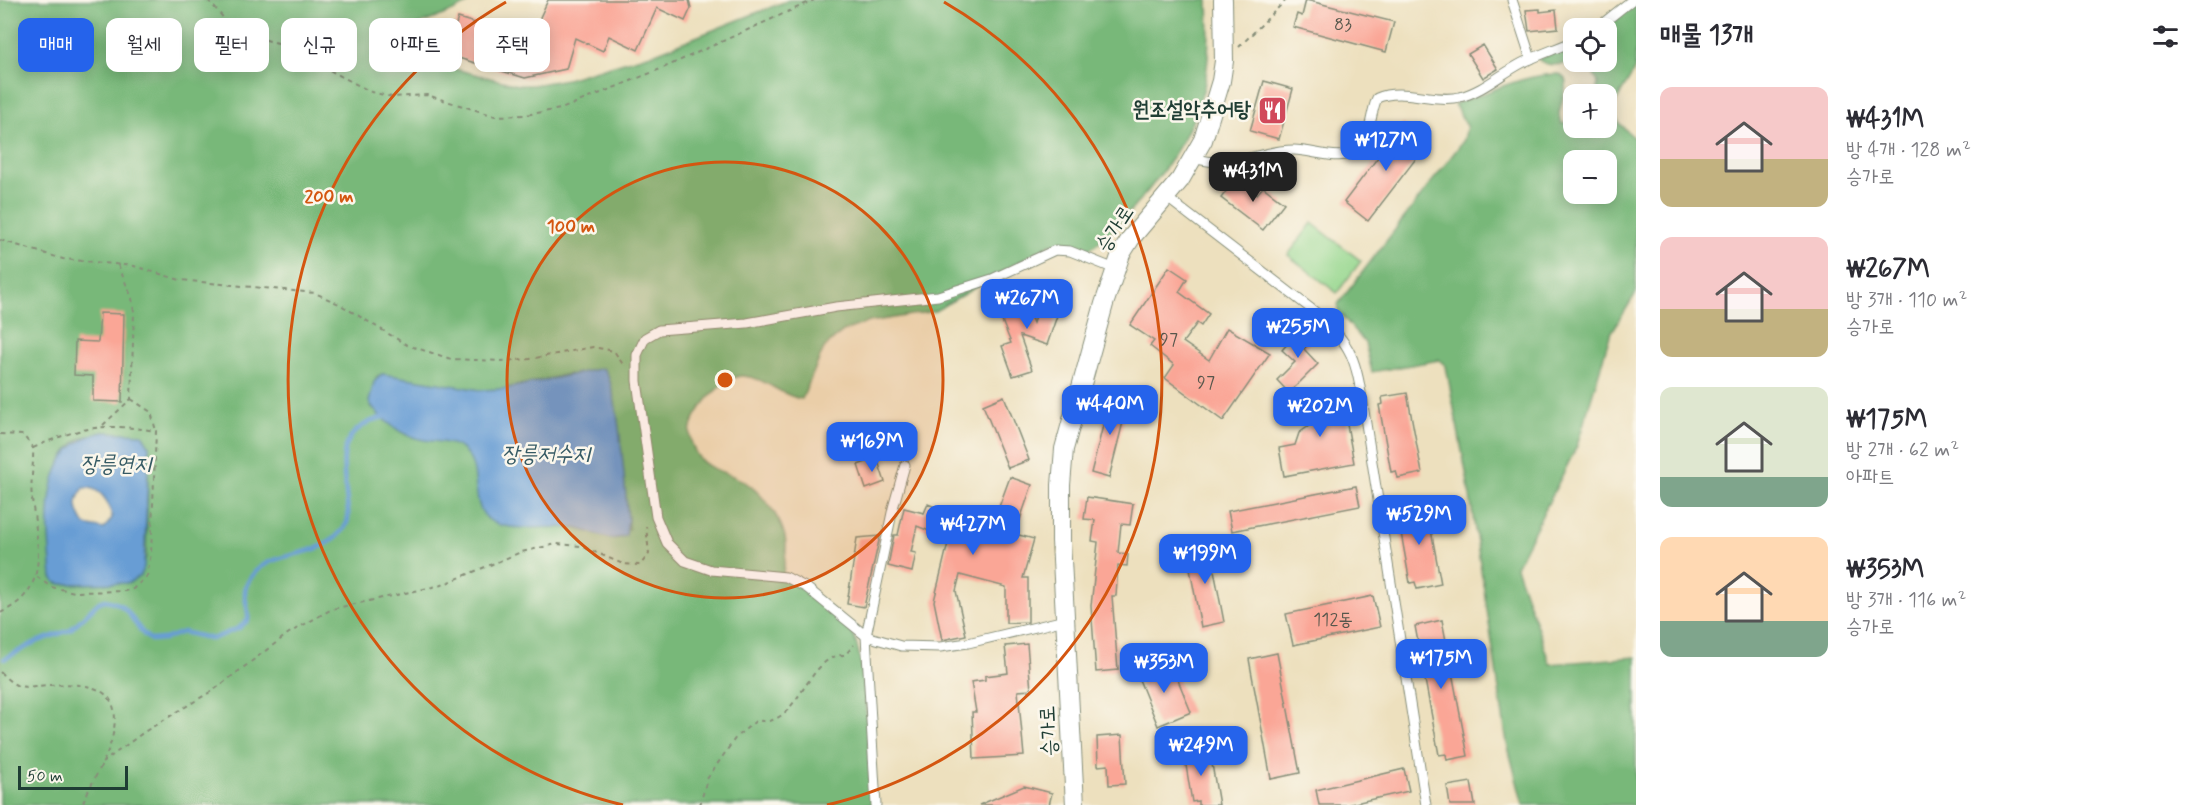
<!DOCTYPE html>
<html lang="ko">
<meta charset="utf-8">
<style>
body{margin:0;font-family:Mynerve,"Poor Story",sans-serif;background:#f7f7f7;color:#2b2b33;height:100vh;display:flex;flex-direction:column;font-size:22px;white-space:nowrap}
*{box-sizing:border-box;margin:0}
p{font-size:20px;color:#7c7c81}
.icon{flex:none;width:33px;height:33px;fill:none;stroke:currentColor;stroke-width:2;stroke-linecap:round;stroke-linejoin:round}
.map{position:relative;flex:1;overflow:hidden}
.side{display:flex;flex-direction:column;background:#fff;width:570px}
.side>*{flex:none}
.guide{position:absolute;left:18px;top:18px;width:570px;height:54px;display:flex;gap:12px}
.tools{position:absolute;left:1563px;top:18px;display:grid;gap:12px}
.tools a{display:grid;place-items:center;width:54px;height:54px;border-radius:12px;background:#fff;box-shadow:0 3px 15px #0003;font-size:30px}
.scale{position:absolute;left:18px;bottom:15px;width:110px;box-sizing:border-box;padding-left:6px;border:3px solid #1f3d34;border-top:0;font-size:16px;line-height:21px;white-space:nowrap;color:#1f3d34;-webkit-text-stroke:4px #fbf7ec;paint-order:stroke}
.price{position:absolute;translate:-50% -51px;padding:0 14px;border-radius:12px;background:#2563eb;color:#fff;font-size:20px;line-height:39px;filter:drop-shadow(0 2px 3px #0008)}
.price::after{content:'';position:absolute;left:50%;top:36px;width:18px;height:14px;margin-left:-9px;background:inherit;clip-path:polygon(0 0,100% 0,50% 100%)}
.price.active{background:#222;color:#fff}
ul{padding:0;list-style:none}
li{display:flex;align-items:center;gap:18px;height:150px;padding:0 24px}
li span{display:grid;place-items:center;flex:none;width:168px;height:120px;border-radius:12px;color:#555}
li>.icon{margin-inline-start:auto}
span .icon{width:72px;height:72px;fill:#fffc;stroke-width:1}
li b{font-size:26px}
h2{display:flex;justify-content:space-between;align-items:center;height:72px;padding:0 24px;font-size:26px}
.pill{padding:0 21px;border-radius:12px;background:#fff;box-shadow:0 3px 15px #0003;font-size:21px;line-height:54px}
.pill.active{background:#2563eb;color:#fff}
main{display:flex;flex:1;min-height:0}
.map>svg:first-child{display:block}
.green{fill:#96d78e;stroke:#5a8a61;stroke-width:1.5}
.forest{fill:#78b879;stroke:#4c7a56;stroke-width:1.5;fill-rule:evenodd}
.water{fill:#679dd4;stroke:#436d84;stroke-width:1.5;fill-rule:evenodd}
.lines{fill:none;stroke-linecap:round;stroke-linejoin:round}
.stream{stroke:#679dd4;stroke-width:4.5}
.building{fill:#faa696}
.service-casing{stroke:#868e79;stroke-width:11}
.minor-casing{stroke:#868e79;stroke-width:20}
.path{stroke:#868e79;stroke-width:2;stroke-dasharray:4.5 4.5;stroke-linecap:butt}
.service{stroke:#fff;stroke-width:9}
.minor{stroke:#fff;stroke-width:18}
.ring{fill:none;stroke:#d45610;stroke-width:3}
.labels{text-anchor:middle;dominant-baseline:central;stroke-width:5;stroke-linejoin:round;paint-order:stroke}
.number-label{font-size:18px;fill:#56574c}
.poi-label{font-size:21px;font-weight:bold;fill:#1f3d34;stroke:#fbf7ec;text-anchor:end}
.street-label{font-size:21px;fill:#1f3d34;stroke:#fbf7ec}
.water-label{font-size:22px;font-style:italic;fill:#355a64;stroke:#fbf7ec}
.centre{fill:#d45610;stroke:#fbf7ec;stroke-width:3}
.ring-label{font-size:18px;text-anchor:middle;font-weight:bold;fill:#d45610;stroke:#fbf7ec;stroke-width:5;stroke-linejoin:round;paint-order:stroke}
</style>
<main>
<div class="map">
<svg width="1636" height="805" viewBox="0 0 1636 805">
<rect width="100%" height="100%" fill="#fbf7ec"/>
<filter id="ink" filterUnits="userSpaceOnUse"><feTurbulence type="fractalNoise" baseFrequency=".0167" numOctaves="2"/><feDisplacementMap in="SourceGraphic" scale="12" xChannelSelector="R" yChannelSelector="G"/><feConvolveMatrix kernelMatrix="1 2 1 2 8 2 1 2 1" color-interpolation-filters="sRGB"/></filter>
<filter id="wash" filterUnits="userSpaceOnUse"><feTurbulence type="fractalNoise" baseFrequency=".008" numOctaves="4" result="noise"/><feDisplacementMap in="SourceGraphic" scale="24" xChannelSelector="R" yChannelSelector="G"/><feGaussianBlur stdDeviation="1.35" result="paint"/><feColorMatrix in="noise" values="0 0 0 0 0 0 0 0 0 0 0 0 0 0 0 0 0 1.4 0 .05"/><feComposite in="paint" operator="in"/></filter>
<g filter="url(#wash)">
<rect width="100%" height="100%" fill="#ede0be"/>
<polygon class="green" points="1312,223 1361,261 1337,293 1288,255"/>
<g class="forest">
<path d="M0 0H473C450 17 421 19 403 35V49L419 60 518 85H533L567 79 658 52 789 0H1208C1209 29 1210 58 1204 87 1191 140 1152 190 1114 228 1107 235 1098 245 1089 249 1077 254 1063 242 1050 244L935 311 869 322 843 331 824 348 802 399C780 396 765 377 743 376 723 375 691 414 690 433 690 441 693 448 697 455 705 468 721 471 735 477 758 486 784 519 786 544 787 554 783 565 783 575 805 590 836 608 851 631 868 657 868 768 872 805H0ZM382 374 480 390 503 389 569 374 612 391 629 529 607 538 584 529 488 519C469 496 484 472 467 453 453 437 428 443 409 436 395 431 383 417 372 407L369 402 377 376ZM103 432 142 434 149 446 146 558 129 583 61 584 52 577C50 541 44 461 80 439 86 435 96 434 103 432Z"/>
<path d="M1636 2C1636 18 1636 55 1635 68 1620 103 1596 107 1636 139V293L1610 335 1577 446 1516 567 1550 664 1636 657V805H1523L1507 743 1468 483 1446 366 1439 360 1372 372 1365 343 1338 311V304L1464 140 1467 126 1454 104C1490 93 1521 74 1560 74L1567 81 1559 113 1562 124 1573 121 1574 128H1606V94H1596L1598 83C1584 46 1556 76 1538 59L1573 45 1574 62H1606L1605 28ZM1574 160H1606V194H1574Z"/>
</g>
<g class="water">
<path d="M603 368C619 383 625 492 628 519L626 535C609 545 592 530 574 528 548 525 523 532 497 524 463 512 488 465 459 447 449 441 436 442 424 440 403 436 380 420 369 402L374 382 382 374 480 390 503 389Z"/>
<path d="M103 432 142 434 149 446 144 567 140 576 129 583 61 584 55 582 52 577C48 528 37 445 103 432ZM84 488C100 486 111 504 112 518L104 529 85 525C76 511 73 501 84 488Z"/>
</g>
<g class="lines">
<path class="stream" d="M4 659 36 642 70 630 99 602 105 600C134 604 131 628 151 640L164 639 183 632 212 639 239 628 248 620C250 608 241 596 247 584 266 543 321 566 346 525 350 518 348 510 347 503 343 460 333 430 387 416"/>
</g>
<g id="blocks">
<g class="building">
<polygon points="548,0 689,0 691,8 685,21 657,8 638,50 609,36 603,51 575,38 566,69 525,78 435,51 440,33 452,37 458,18 530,39"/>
<polygon points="1306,0 1394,22 1386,52 1293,27 1297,14 1302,16"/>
<polygon points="1540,9 1540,12 1556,10 1558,28 1529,31 1526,10"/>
<polygon points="1483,45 1498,69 1483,78 1468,54"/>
<polygon points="1264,81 1293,89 1279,139 1250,131"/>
<polygon points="1403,124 1428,143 1368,221 1344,202"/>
<polygon points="1236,178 1257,194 1263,187 1284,203 1263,230 1221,198"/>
<polygon points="1169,267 1187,279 1179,292 1209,314 1201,326 1197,323 1183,342 1209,360 1227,328 1270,353 1223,421 1165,378 1174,365 1150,346 1154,341 1130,325"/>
<polygon points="1043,294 1062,301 1047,345 1020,336 1032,370 1013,376 1002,346 1011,343 998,311 1024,300 1033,323"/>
<polygon points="100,313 124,314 122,402 93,401 93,376 74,375 75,341 98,342"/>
<polygon points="1305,324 1317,334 1304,349 1318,364 1289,393 1277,380 1295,362 1282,350"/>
<polygon points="1341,391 1354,463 1284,476 1279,448 1295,445 1299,433 1312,424 1307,397"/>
<polygon points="1407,393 1422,473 1398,478 1396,471 1391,472 1379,405 1383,404 1382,397"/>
<polygon points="1111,394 1129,398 1109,478 1091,473"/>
<polygon points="1004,396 1029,460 1008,468 983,405"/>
<polygon points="877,458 885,482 866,489 858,465"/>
<polygon points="1010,477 1032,485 1015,534 1034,539 1023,578 1028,578 1028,622 1006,623 1006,587 960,575 956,591 966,635 942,640 934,601 949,539 917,526 911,552 916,553 912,572 888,566 894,535 898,535 904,508 924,513 928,504 972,523 973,520 992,526"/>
<polygon points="1356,486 1360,506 1232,531 1228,511"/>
<polygon points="1087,497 1133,504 1130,525 1121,524 1118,553 1128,554 1127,566 1118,565 1116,596 1112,596 1118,670 1096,672 1091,606 1098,542 1092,541 1095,520 1084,519"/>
<polygon points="1426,503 1441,584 1417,589 1415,582 1410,583 1398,516 1402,515 1401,508"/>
<polygon points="880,536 864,607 847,604 857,538"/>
<polygon points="1209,544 1224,622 1201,627 1186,548"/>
<polygon points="1373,596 1380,627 1293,645 1286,614"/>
<polygon points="1442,620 1468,756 1447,760 1446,754 1439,755 1415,626"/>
<polygon points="1027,644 1031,690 1018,691 1024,756 974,759 972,712 976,712 971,682 985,680 985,676 1008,673 1005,646"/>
<polygon points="1277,653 1300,773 1271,779 1249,659"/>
<polygon points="1171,663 1191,712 1158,726 1138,677"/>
<polygon points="1122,735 1125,784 1109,785 1108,765 1098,766 1097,737"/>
<polygon points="1191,746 1211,758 1219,805 1198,805 1198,801 1192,802 1183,747"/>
<polygon points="1404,769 1409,791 1346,805 1319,805 1316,790"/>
<polygon points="1471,782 1475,805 1450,805 1447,786"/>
<polygon points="1024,786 1052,793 1049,805 979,805"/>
</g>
</g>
</g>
<g filter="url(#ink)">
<use href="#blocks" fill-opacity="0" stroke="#868e79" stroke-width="1.5"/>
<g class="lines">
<defs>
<g id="service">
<polyline points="1512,0 1531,59"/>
<polyline points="1597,28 1632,0"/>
<path d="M1194 158C1237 171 1255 150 1294 150 1313 150 1342 163 1358 150 1371 140 1370 113 1377 98 1402 87 1433 103 1460 97 1483 91 1501 74 1522 63 1538 55 1556 49 1574 41"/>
<path d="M1166 197 1314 311C1354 345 1356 361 1364 411L1426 805"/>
<polyline points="1065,620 968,643 940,647 901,646 866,636 807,588 786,577 711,570 685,561 667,543 656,517 637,381 637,355 645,338 659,330 747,323 836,307 938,296 992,279 1055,250 1070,251 1115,269"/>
<polyline points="876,805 866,636 893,508 905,465"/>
</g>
<polyline id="minor" points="1075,805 1061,541 1061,485 1064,449 1104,304 1121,254 1131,238 1180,180 1203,140 1221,81 1224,61 1223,0"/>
</defs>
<use href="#service" class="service-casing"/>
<use href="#minor" class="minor-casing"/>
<g class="path">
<polyline points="208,0 227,22 246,35 278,43 371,92 392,97 427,95 495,116 525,115 561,109 663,68 814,0"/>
<polyline points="1239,47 1286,0"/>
<polyline points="0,240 63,259 134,266 180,280 315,293 339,304 407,345 451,359 501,361 530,359 593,347 614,351 624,366"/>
<polyline points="131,399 151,412 156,431"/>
<polyline points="103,425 131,399 134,312 132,298 118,265"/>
<path d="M0 434 23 435 33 448C34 465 30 482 32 499 37 544 52 590 0 613"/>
<path d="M33 448C81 426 104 423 156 431L151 553 147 576 133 589 125 591 75 592 51 587 36 576"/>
<path d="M0 672C5 677 11 683 18 686 28 688 40 685 50 685 92 682 125 688 112 738 106 762 91 782 82 805"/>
<polyline points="102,763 144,732 215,689 289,633 332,609 442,585 521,552 557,544 581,546 623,564 640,565 649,554 646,526"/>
<path d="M700 805 707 779 736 737 757 720C797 732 807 653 845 655L854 645"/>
</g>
<use href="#service" class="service"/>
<use href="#minor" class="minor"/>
</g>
</g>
<circle cx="725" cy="380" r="218" fill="#d45610" fill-opacity=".12"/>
<g class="ring">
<circle cx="725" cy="380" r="218"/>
<path d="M623 805A437 437 0 0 1 506 2M944 2A437 437 0 0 1 827 805"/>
</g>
<defs>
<symbol id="restaurant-square" viewBox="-11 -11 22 22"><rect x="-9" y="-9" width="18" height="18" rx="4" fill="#d1495b" stroke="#fbf7ec"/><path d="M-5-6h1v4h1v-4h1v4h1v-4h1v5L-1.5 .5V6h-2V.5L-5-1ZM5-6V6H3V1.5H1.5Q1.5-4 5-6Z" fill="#fff"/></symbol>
</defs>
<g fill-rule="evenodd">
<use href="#restaurant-square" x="1256" y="94" width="33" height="33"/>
</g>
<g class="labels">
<g class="number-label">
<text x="1343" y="25">83</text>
<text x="1169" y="340">97</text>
<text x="1206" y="383">97</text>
<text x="1333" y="620">112동</text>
</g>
<g class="poi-label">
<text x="1251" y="110">원조설악추어탕</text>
</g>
<g class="street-label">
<text transform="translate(1115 229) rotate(-57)">승가로</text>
<text transform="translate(1049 731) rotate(-93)">승가로</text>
</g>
<g class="water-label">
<text x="546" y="455">장릉저수지</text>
<text x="116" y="465">장릉연지</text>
</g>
</g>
<circle cx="725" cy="380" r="9" class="centre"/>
<g class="ring-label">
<text x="329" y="202">200 m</text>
<text x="571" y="232">100 m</text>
</g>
</svg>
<div class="tools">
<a><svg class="icon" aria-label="locate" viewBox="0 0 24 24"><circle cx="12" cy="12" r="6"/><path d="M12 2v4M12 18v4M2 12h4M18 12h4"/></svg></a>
<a>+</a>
<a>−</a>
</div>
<div class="scale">50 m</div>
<b class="price" style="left:1386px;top:172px">₩127M</b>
<b class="price active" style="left:1253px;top:203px">₩431M</b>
<b class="price" style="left:1027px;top:330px">₩267M</b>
<b class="price" style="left:1298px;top:359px">₩255M</b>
<b class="price" style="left:1110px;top:436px">₩440M</b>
<b class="price" style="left:1320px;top:438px">₩202M</b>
<b class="price" style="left:872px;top:473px">₩169M</b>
<b class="price" style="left:1419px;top:546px">₩529M</b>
<b class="price" style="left:973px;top:556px">₩427M</b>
<b class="price" style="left:1205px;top:585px">₩199M</b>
<b class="price" style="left:1441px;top:690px">₩175M</b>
<b class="price" style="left:1164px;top:694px">₩353M</b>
<b class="price" style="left:1201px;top:777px">₩249M</b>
<div class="guide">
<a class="pill active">매매</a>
<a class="pill">월세</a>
<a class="pill">필터</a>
<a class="pill">신규</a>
<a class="pill">아파트</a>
<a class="pill">주택</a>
</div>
</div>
<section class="side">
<h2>매물 13개<svg class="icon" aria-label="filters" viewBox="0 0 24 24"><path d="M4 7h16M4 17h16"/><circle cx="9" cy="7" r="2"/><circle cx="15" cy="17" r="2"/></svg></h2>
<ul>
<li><span style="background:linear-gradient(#f6c9c9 60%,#c2b280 0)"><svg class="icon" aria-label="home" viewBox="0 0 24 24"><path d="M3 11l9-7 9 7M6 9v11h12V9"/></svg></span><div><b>₩431M</b><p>방 4개 · 128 m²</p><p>승가로</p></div></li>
<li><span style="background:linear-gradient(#f6c9c9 60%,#c2b280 0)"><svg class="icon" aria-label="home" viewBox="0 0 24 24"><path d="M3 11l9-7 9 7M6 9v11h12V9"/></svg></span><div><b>₩267M</b><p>방 3개 · 110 m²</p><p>승가로</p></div></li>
<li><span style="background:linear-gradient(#dfe7d0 75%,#7fa58c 0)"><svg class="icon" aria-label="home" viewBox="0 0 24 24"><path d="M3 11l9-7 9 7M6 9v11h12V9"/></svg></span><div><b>₩175M</b><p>방 2개 · 62 m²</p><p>아파트</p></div></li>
<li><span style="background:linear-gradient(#ffd9b3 70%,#7fa58c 0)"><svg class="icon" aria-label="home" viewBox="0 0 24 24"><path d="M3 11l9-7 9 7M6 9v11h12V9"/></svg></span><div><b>₩353M</b><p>방 3개 · 116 m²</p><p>승가로</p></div></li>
</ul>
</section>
</main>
